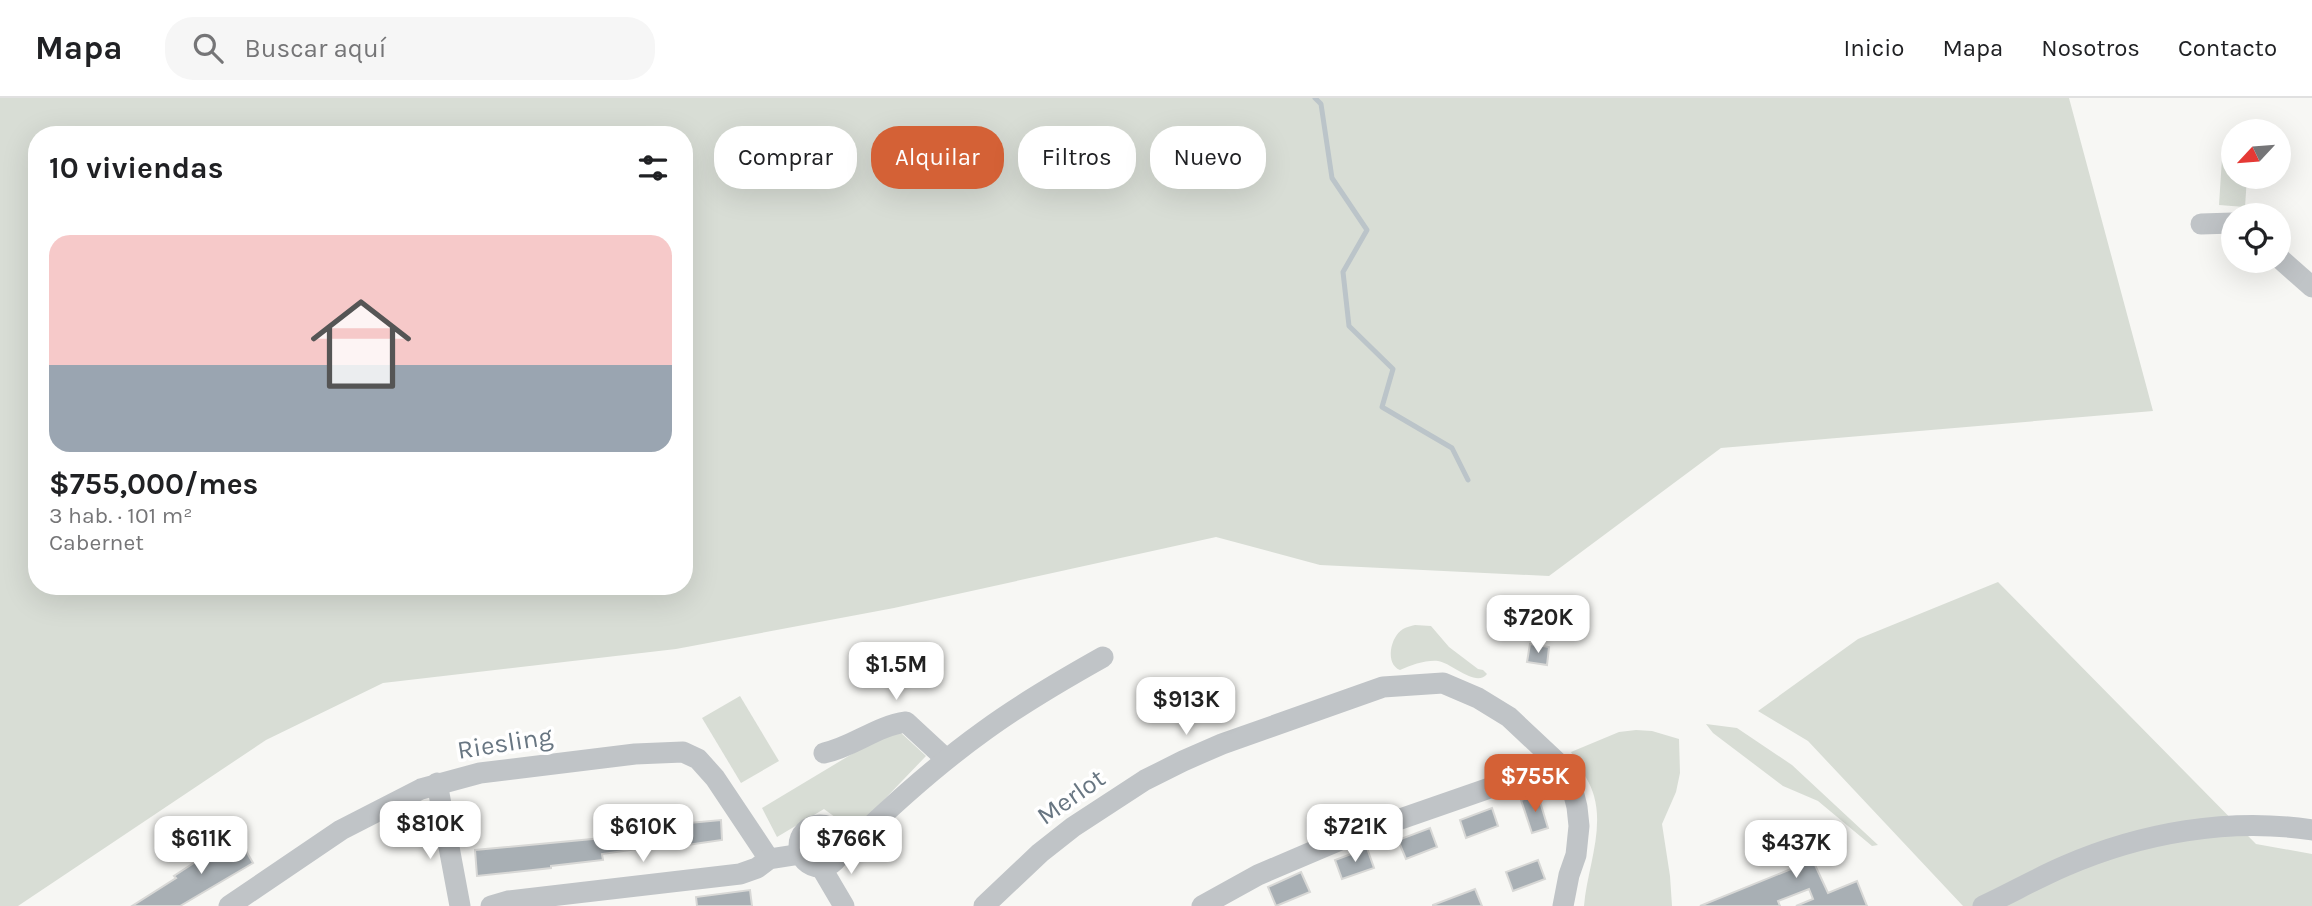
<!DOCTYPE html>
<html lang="es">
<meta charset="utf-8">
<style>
body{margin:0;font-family:Karla,sans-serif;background:#f6f6f6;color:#202124;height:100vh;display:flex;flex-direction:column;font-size:26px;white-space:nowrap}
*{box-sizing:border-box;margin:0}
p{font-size:23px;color:#757577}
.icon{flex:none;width:38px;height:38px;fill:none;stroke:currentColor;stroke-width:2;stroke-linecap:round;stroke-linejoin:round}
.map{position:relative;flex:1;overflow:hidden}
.details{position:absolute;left:28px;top:28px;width:665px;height:469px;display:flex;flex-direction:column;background:#fff;border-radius:28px;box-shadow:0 7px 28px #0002}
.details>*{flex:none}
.guide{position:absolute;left:714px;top:28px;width:665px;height:63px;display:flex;gap:14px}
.needle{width:46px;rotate:244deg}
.tools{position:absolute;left:2221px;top:21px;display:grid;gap:14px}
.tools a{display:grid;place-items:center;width:70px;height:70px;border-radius:50%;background:#fff;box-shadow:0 7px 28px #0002;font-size:35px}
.price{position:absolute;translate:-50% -60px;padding:0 16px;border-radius:14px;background:#fff;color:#222;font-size:23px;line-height:46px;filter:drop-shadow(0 2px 4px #0008)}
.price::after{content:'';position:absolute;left:50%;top:42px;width:21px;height:16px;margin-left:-10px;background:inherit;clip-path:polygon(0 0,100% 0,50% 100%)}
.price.active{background:#d46136;color:#fff}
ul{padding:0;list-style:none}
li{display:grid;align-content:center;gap:14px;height:371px;padding:0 21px}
li span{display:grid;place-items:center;height:217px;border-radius:21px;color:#555}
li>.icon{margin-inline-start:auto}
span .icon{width:126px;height:126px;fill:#fffc;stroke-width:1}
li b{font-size:30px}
h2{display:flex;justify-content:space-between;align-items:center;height:84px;padding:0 21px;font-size:30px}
.chip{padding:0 24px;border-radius:28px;background:#fff;box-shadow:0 7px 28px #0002;font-size:24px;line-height:63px}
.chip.active{background:#d46136;color:#fff}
header{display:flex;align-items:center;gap:42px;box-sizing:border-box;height:98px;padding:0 35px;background:#fff;border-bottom:2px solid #e0e0e0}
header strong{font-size:33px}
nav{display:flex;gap:38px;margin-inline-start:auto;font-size:24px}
.search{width:490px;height:63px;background:#f6f6f6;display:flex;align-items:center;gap:18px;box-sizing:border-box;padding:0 24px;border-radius:28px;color:#757577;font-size:26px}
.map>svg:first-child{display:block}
.green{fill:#d8ddd5;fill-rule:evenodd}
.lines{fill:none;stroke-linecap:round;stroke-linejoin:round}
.stream{stroke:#bbc4c9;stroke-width:5}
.building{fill:#a8afb4;stroke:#d8d8d6;stroke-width:2}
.street{stroke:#c0c4c7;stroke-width:21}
.labels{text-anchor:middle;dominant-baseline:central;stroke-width:7;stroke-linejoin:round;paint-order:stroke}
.street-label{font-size:26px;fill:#687682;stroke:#fff}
</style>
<header>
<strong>Mapa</strong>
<div class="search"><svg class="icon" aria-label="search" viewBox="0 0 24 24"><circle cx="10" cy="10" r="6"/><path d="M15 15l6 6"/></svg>Buscar aquí</div>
<nav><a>Inicio</a><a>Mapa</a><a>Nosotros</a><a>Contacto</a></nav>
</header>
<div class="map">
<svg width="2312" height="808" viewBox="0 0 2312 808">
<rect width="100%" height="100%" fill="#f7f7f4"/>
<g class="green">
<path d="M0 0H2069L2153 313 1721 350 1549 478 1320 467 1216 439 894 510 676 551 383 585 266 642 18 808H0ZM37 37H684V488H37Z"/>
<polygon points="2223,45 2233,46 2233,79 2247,79 2245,109 2219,107"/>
<polygon points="1998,484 2256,746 2312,756 2312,808 1963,808 1808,643 1758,613 1858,541"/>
<path d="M1415 527 1431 528 1449 549 1478 571 1483 572 1487 576C1476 590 1452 565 1438 563 1425 562 1412 567 1400 572 1385 566 1390 539 1403 531 1406 529 1411 528 1415 527Z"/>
<polygon points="740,598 779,663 741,685 702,620"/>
<polygon points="1706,626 1737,630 1792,667 1878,747 1872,748 1818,703 1783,688 1713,635"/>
<path d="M1636 632 1652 633 1679 641 1680 675 1676 694 1662 726 1670 778 1672 808H1584C1587 772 1604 733 1594 698 1590 682 1578 669 1571 654L1619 634Z"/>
<polygon points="900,634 926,658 854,733 824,711 777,739 762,710 882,638"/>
</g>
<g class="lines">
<polyline class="stream" points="1315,0 1321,6 1332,80 1367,132 1343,174 1349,228 1393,271 1382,309 1452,350 1468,382"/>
</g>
<g class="building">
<polygon points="1530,546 1549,549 1547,567 1527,564"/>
<polygon points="1538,697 1548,730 1532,735 1521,702"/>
<polygon points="1492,710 1498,728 1466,740 1460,722"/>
<polygon points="721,722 722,742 680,748 680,745 602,756 603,762 551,768 551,770 477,778 475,752 613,739 613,736 678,726"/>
<polygon points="1812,726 1828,762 1815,767 1828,795 1857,783 1867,808 1796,808 1813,801 1809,791 1778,803 1780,808 1700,808 1796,769 1783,739"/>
<polygon points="1430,730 1437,749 1406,761 1398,742"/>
<polygon points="238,739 253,765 180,808 132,808 176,780 174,778 206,757"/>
<polygon points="1367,750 1374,770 1342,781 1335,762"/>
<polygon points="1538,762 1545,781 1513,793 1506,774"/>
<polygon points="1301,774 1310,794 1276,808 1268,789"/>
<polygon points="1475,791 1482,808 1433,808 1433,807"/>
<polygon points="750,792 752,808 697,808 696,799"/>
</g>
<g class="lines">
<g class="street">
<polyline points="2201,126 2233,125"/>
<polyline points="2278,159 2312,189"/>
<path d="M824 655C853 649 876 628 906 624L946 661"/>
<polyline points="437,685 460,808"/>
<circle cx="820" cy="748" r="21"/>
<path d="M837 760C884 715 931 671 984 633 1022 605 1062 582 1103 559"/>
<polyline points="821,769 844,808"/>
<polyline points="229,808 341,732 421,691 480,675 635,656 683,654 698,661 715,680 769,761"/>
<polyline points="491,808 508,803 740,776 757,770 769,761 801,756"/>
<polyline points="984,808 1040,755 1073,729 1145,682 1183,663 1222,646 1383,589 1443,585 1478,600 1509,619 1559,666 1571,685 1577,709 1579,728 1576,757 1569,777 1563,808"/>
<polyline points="1202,808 1258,777 1340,742 1559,666"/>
<path d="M1983 808C2011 795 2037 780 2065 768 2141 735 2230 719 2312 732"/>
</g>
</g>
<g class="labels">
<g class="street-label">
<text transform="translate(505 645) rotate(-9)">Riesling</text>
<text transform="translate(1071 699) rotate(-35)">Merlot</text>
</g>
</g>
</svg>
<div class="tools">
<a><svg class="needle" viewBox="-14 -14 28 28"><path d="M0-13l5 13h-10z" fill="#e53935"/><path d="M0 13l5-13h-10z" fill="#757577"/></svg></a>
<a><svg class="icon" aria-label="locate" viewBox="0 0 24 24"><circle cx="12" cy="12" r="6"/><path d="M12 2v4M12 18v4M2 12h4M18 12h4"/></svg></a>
</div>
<b class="price" style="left:1538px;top:557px">$720K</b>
<b class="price" style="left:896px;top:604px">$1.5M</b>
<b class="price" style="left:1186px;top:639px">$913K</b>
<b class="price active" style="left:1535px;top:716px">$755K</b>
<b class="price" style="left:430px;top:763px">$810K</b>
<b class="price" style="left:643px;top:766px">$610K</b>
<b class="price" style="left:1355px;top:766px">$721K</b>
<b class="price" style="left:201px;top:778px">$611K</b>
<b class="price" style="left:851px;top:778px">$766K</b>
<b class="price" style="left:1796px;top:782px">$437K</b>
<div class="guide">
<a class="chip">Comprar</a>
<a class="chip active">Alquilar</a>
<a class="chip">Filtros</a>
<a class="chip">Nuevo</a>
</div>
<section class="details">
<h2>10 viviendas<svg class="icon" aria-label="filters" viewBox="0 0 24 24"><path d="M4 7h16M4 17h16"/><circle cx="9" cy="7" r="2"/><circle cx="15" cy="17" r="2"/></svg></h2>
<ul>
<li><span style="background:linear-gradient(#f6c9c9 60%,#9aa5b1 0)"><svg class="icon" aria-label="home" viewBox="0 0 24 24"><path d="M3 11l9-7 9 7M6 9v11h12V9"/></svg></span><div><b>$755,000/mes</b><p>3 hab. · 101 m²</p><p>Cabernet</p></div></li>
</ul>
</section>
</div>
